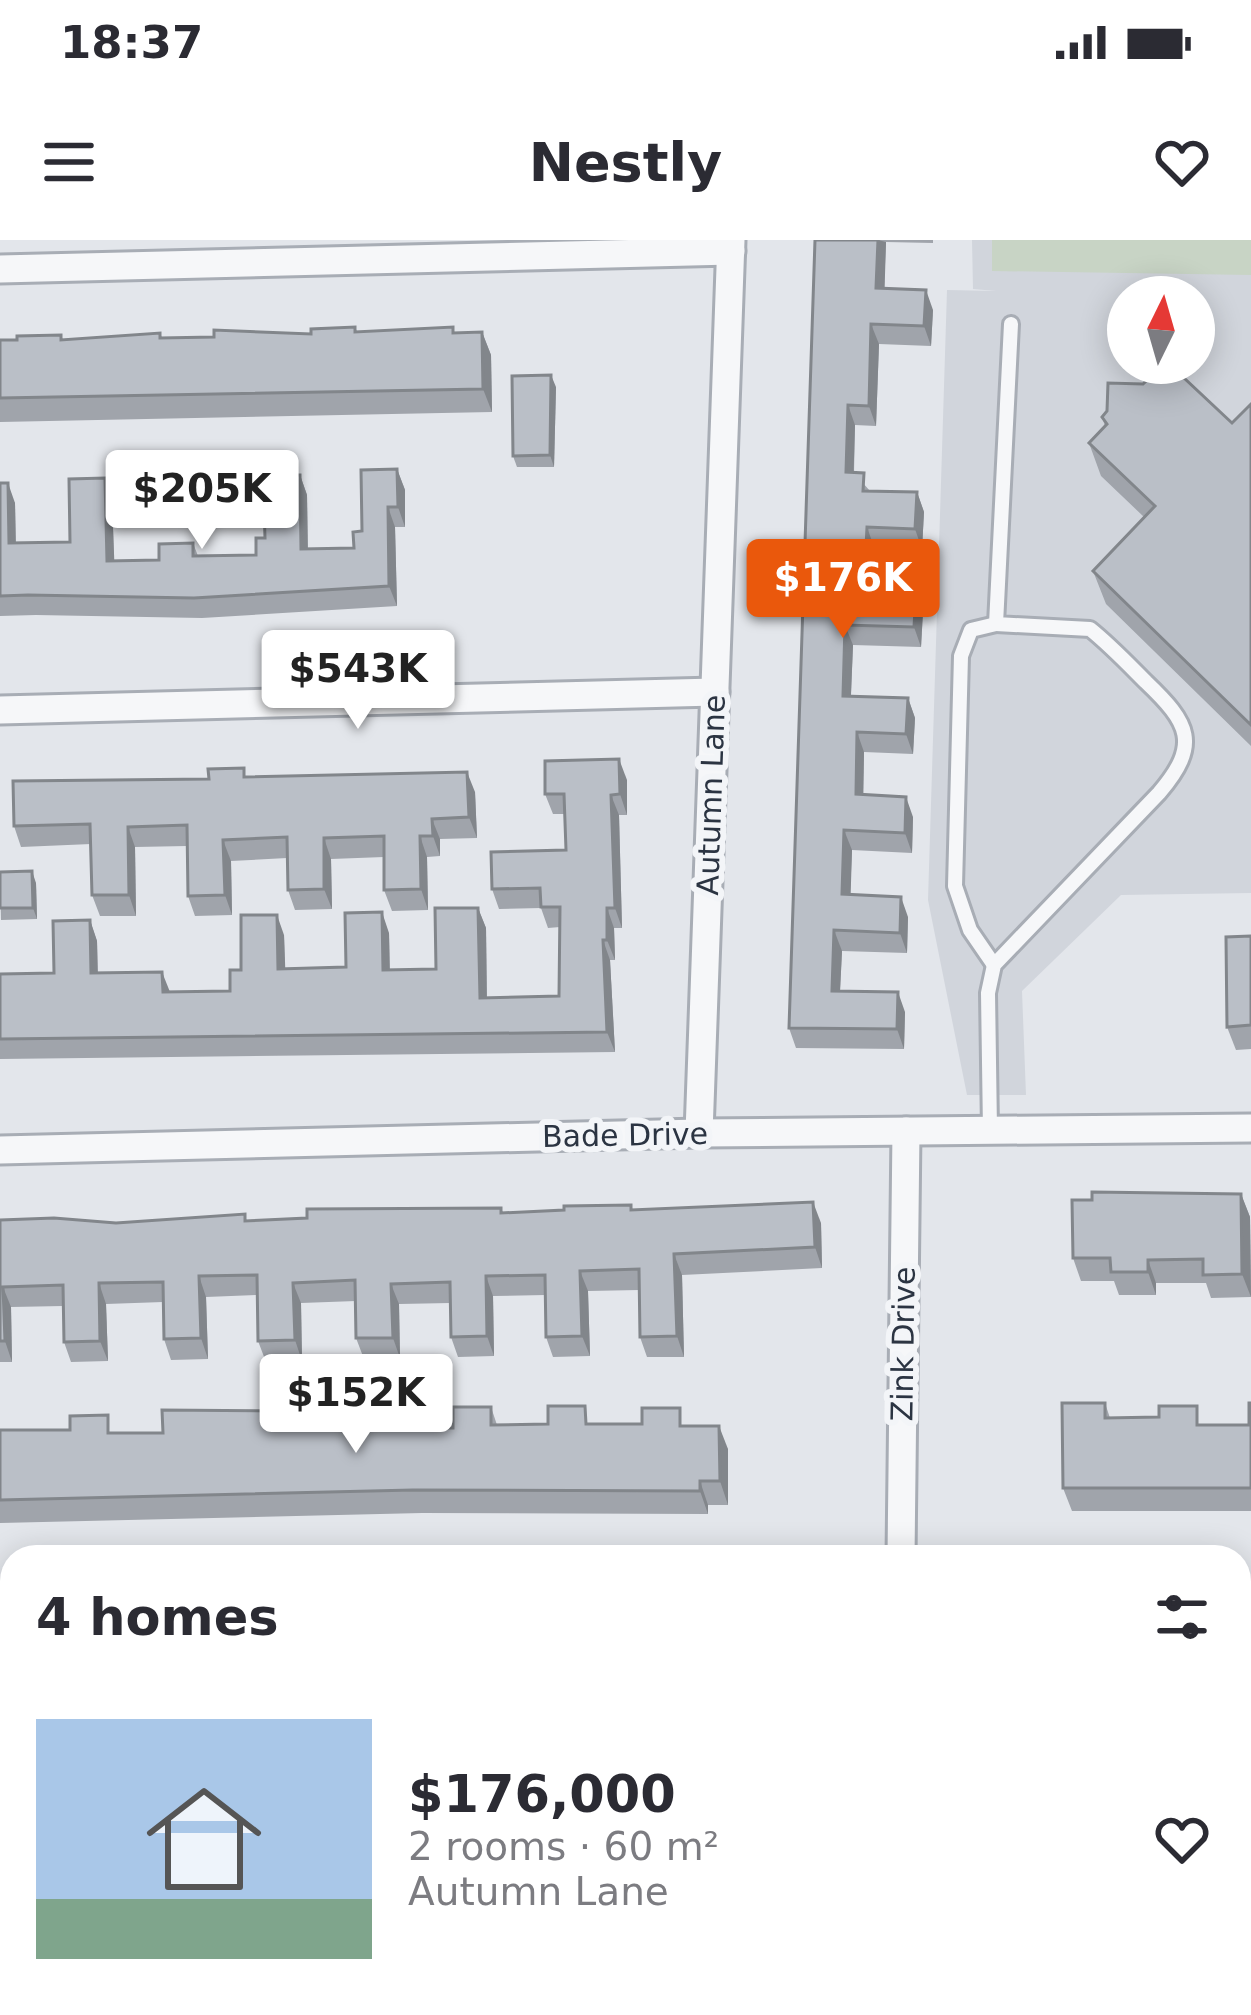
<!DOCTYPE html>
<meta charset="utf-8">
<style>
body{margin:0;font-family:"DejaVu Sans",sans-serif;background:#f7f7f7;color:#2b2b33;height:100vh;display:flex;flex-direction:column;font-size:45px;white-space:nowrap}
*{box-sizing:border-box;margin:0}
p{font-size:39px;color:#7c7c81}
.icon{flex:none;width:66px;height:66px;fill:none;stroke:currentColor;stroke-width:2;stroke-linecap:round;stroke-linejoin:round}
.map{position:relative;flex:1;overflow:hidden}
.sheet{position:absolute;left:0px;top:1305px;width:1251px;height:471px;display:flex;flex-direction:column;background:#fff;border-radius:36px 36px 0 0;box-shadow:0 6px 30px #0003}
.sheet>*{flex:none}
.needle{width:78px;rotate:5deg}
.controls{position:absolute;left:1107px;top:36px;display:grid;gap:24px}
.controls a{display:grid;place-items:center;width:108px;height:108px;border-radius:50%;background:#fff;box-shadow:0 6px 30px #0003;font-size:60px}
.price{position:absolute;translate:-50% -102px;padding:0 27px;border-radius:12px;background:#fff;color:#222;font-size:39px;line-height:78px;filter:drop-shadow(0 3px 6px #0008)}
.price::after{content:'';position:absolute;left:50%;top:72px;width:36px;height:27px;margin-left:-18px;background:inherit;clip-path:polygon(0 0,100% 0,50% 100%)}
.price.selected{background:#ea580c;color:#fff}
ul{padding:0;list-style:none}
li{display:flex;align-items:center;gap:36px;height:300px;padding:0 36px}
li+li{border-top:3px solid #e1e1e2}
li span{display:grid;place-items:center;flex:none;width:336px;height:240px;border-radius:0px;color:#555}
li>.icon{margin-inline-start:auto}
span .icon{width:144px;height:144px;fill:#fffc;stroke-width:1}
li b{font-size:51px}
h2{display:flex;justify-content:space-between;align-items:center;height:144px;padding:0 36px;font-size:51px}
.status{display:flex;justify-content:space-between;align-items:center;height:84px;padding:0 60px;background:#fff;direction:ltr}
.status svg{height:33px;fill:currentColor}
header{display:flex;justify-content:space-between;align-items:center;height:156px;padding:0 36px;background:#fff;font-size:54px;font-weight:600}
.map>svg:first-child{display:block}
.built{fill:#d1d5dc;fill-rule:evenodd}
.green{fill:#c8d4c5}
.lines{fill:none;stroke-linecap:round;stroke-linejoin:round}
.lane-casing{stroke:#a8adb5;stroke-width:20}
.street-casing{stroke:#a8adb5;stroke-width:33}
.lane{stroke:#f6f7f9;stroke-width:14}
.street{stroke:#f6f7f9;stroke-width:27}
.wall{fill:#a0a4ab}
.shaded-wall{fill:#82868b}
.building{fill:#babfc7;stroke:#82868b;stroke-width:3}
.labels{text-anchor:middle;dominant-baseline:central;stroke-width:12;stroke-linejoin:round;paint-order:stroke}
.street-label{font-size:30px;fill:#2b3442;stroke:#f3f5f8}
</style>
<div class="status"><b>18:37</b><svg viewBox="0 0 49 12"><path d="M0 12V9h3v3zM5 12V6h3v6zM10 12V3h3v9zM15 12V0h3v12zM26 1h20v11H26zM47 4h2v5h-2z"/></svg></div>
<header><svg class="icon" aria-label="menu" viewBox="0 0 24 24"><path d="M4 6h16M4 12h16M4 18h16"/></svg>Nestly<svg class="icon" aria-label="heart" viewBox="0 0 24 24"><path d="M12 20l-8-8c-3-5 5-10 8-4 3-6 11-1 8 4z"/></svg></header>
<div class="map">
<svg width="1251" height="1775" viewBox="0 0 1251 1775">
<rect width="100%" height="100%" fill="#e3e6eb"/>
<path class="built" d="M972 0H1251V653L1121 655 1022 751 1026 855H967L928 660 947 50 996 51 973 49ZM1128 57H1194V123H1128Z"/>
<polygon class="green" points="992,0 1251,0 1251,35 992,31"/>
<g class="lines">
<defs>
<g id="lane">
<polyline points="994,725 970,690 955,646 961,416 971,390 996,384"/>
<path d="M990 890 988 753 994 725 1159 553C1201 504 1189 483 1146 442 1128 424 1110 405 1090 389L996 384 1011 84"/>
</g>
<g id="street">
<polyline points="0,29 731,11"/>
<polyline points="0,470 715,452"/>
<polyline points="699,893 731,0"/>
<polyline points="0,910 699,893 1251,888"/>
<polyline points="901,1317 906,891"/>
<polyline points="1239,1357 1251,1357"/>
<polyline points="0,1369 12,1368"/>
<polyline points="907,1764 907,1775"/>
</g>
</defs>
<use href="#lane" class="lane-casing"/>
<use href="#street" class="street-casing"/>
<use href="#lane" class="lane"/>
<use href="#street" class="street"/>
</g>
<g class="wall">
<polygon points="815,0 933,0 933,3 886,2 884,48 933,70 931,106 879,104 876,186 855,185 854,233 870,251 917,252 924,272 922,309 874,307 872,349 923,371 921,407 853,405 851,456 908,458 915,478 913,514 864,512 863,555 913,577 912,613 852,610 850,655 908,677 907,713 842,711 840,751 905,772 904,809 796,808 789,788"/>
<polygon points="355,87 357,92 482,92 491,115 492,172 0,182 0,100 63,100 160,93 162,98 311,94"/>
<polygon points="556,147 554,227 517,227 513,216"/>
<polygon points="1251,164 1251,506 1106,364 1093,331 1144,277 1101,236 1089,203 1105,186 1102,177 1232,183"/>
<polygon points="397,229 405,250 405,287 395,287 397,366 202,378 36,375 0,376 0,243 15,263 16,303 70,302 105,238 112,258 114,321 159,320 193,303 198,316 256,315 300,235 307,255 308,309 354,308"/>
<polygon points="247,537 475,552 477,598 440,599 440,616 427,617 428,670 392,671 384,650 384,617 331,619 332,669 295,670 288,650 287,618 231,621 232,675 195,676 188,656 187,606 135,607 136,676 100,676 92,655 91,604 21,607 14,586 209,539"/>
<polygon points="627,540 627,575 619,575 622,688 614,688 615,720 610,720 615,812 0,819 0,734 54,733 90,680 97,701 98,733 170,752 230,751 241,730 284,695 285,728 346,727 389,693 390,730 436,729 478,668 486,688 487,758 559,756 560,687 548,688 541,668 499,669 492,649 566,610 565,574 553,574 545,554"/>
<polygon points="0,632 36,643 37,679 1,680"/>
<polygon points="1251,696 1251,809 1236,810 1227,787"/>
<polygon points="1241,954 1250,977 1251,1057 1211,1058 1206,1043 1156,1043 1156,1055 1119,1055 1114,1041 1081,1041 1073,1018"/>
<polygon points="501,968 503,973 633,970 821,983 822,1028 682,1035 684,1117 647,1117 640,1097 639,1050 588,1051 590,1116 553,1117 546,1097 545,1055 493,1056 494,1116 458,1117 451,1097 450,1063 399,1064 400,1118 364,1119 356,1098 356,1061 301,1063 302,1121 266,1122 258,1101 257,1055 206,1057 208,1119 171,1120 164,1099 163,1062 106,1064 108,1121 71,1122 64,1102 63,1066 11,1067 12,1122 0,1122 0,980 116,983 248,980"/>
<polygon points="1105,1163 1110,1178 1203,1185 1249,1185 1251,1163 1251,1271 1072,1271 1063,1248"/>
<polygon points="491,1167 497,1185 686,1186 728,1209 728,1265 708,1265 708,1274 422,1273 0,1283 0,1190 163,1193 355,1189 393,1170 400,1188 453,1188"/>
<rect x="1239" y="1423" width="12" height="107"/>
<polygon points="0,1433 12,1434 12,1520 0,1520"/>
<rect x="0" y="1642" width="12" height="106"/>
<polygon points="1239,1648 1251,1648 1251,1728 1243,1728 1244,1738 1239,1738"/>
</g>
<g class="shaded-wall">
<polygon points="878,0 886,2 884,68 876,48"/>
<polygon points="926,50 933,70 931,106 924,86"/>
<polygon points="871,84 879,104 876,186 869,166"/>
<polygon points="482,92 491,115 492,172 483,149"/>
<polygon points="551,135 556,147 554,227 550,215"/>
<polygon points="848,165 855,185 853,252 846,232"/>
<polygon points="397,229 405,250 405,287 398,267"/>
<polygon points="300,235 307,255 308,329 301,309"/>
<polygon points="105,238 112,258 115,341 107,321"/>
<polygon points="8,243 15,263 16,323 9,303"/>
<polygon points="917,252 924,272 922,309 915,289"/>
<polygon points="388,267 395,287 397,366 389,346"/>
<polygon points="867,287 874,307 872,368 864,348"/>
<polygon points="916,351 923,371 921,407 914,387"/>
<polygon points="845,385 853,405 850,476 843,456"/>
<polygon points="908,458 915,478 913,514 906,494"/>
<polygon points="857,492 864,512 863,574 856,554"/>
<polygon points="619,519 627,540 627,575 620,554"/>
<polygon points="467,532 475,552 477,598 469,577"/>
<polygon points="611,555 619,575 622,688 615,668"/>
<polygon points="906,557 913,577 912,613 905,593"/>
<polygon points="432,579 440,599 440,616 433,596"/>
<polygon points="128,587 135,607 136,676 129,655"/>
<polygon points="844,590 852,610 850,674 842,654"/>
<polygon points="420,596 427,617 428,670 421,649"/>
<polygon points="324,598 331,619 332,669 324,649"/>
<polygon points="223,600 231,621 232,675 225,655"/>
<polygon points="32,631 36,643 37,679 33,668"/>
<polygon points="901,657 908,677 907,713 900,693"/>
<polygon points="478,668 486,688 487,778 480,758"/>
<polygon points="607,668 614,688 615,720 607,700"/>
<polygon points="382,672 389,693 390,751 383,730"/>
<polygon points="277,675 284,695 286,749 278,729"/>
<polygon points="90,680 97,701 98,754 91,733"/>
<polygon points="834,690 842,711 839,771 832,751"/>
<polygon points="603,700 610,720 615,812 607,792"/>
<polygon points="162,732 170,752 163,752"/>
<polygon points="898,752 905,772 904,809 897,789"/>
<polygon points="1241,954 1250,977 1251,1057 1242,1034"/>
<polygon points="813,962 821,983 822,1028 815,1007"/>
<polygon points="674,1014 682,1035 684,1117 677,1096"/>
<polygon points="1148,1020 1156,1043 1156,1055 1148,1032"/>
<polygon points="580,1031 588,1051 590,1116 582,1096"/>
<polygon points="199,1036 206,1057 208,1119 201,1098"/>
<polygon points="486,1036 493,1056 494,1116 487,1096"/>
<polygon points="99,1043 106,1064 108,1121 100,1101"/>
<polygon points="293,1043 301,1063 302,1121 295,1100"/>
<polygon points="391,1044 399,1064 400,1118 393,1098"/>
<polygon points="3,1047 11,1067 12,1122 5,1101"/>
<polygon points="719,1186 728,1209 728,1265 720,1241"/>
<polygon points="700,1241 708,1265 708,1274 700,1251"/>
</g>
<g class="building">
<polygon points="815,0 878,0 876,48 926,50 924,86 871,84 869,166 848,165 846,232 864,233 863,251 917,252 915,289 867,287 864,348 916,351 914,387 845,385 843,456 908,458 906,494 857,492 856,554 906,557 905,593 844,590 842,654 901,657 900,693 834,690 832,751 898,752 897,789 789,788"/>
<polygon points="355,87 355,92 453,87 453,93 482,92 483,149 0,158 0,100 17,100 17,96 61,95 61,100 160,93 160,98 214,97 214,90 311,94 311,89"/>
<polygon points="1165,123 1168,123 1232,183 1251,164 1251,485 1093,331 1155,266 1089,203 1107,184 1102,177 1107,171 1108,143 1143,144"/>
<polygon points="551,135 550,215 513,216 512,136"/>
<polygon points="397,229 398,267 388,267 389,346 194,358 28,355 0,356 0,243 8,243 9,303 70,302 69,239 105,238 107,321 159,320 159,304 193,303 193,316 256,315 256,298 265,298 263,235 300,235 301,309 354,308 353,292 362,291 361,230"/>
<polygon points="619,519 620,554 611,555 615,668 607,668 607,700 603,700 607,792 0,799 0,734 54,733 53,681 90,680 91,733 162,732 163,752 230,751 230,730 241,730 241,675 277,675 278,729 346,727 345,673 382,672 383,730 436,729 435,668 478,668 480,758 559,756 560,667 541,667 540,648 492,649 491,612 566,610 564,554 545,554 545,521"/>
<polygon points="244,528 244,537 467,532 469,577 432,579 433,596 420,596 421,649 384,650 384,596 324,598 324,649 288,650 287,597 223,600 225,655 188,656 187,585 128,587 129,655 92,655 90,584 14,586 13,541 209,539 208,529"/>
<polygon points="32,631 33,668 0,668 0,632"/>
<polygon points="1251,696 1251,785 1227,787 1226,697"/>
<polygon points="1092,952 1241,954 1242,1034 1203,1035 1203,1019 1148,1020 1148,1032 1111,1032 1110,1018 1073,1018 1072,960 1092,960"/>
<polygon points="813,962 815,1007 674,1014 677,1096 640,1097 639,1029 580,1031 582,1096 546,1097 545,1035 486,1036 487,1096 451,1097 450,1042 391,1044 393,1098 356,1098 355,1040 293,1043 295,1100 258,1101 257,1035 199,1036 201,1098 164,1099 163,1042 99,1043 100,1101 64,1102 63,1045 3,1047 5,1101 0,1101 0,980 54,978 116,983 245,974 245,981 307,978 307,969 501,968 501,973 564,970 564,966 631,965 631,970"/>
<polygon points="1062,1163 1105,1163 1105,1178 1159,1177 1159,1166 1197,1166 1197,1185 1249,1185 1249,1163 1251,1163 1251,1248 1063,1248"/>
<polygon points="548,1166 585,1166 586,1184 642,1184 642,1168 680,1168 680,1186 719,1186 720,1241 700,1241 700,1251 413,1250 0,1260 0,1190 70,1190 70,1176 108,1175 108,1193 163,1193 162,1170 298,1171 298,1189 355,1189 355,1170 393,1170 393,1188 453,1188 453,1167 491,1167 491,1185 548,1184"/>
<rect x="1239" y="1423" width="12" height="84"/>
<polygon points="0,1433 12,1434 12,1497 0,1497"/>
<rect x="0" y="1642" width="12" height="82"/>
<polygon points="1239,1648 1251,1648 1251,1704 1239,1705"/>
</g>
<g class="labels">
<g class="street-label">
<text transform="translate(711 555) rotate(-88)">Autumn Lane</text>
<text transform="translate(625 895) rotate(-1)">Bade Drive</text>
<text transform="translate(903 1104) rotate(-89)">Zink Drive</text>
</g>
</g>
</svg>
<div class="controls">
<a><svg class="needle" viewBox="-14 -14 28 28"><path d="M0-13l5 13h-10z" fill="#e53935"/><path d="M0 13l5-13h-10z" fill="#7c7c81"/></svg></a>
</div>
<b class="price" style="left:202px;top:312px">$205K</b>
<b class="price selected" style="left:843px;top:401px">$176K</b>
<b class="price" style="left:358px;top:492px">$543K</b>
<b class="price" style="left:356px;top:1216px">$152K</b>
<section class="sheet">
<h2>4 homes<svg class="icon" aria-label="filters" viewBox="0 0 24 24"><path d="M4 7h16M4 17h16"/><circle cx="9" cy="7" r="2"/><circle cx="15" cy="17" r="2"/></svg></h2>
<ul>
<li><span style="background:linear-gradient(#a9c7e8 75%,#7fa58c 0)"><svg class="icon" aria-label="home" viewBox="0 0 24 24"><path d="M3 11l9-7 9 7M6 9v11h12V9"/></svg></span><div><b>$176,000</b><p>2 rooms · 60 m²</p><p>Autumn Lane</p></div><svg class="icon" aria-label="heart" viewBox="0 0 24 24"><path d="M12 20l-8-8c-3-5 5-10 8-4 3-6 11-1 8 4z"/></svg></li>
</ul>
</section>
</div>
